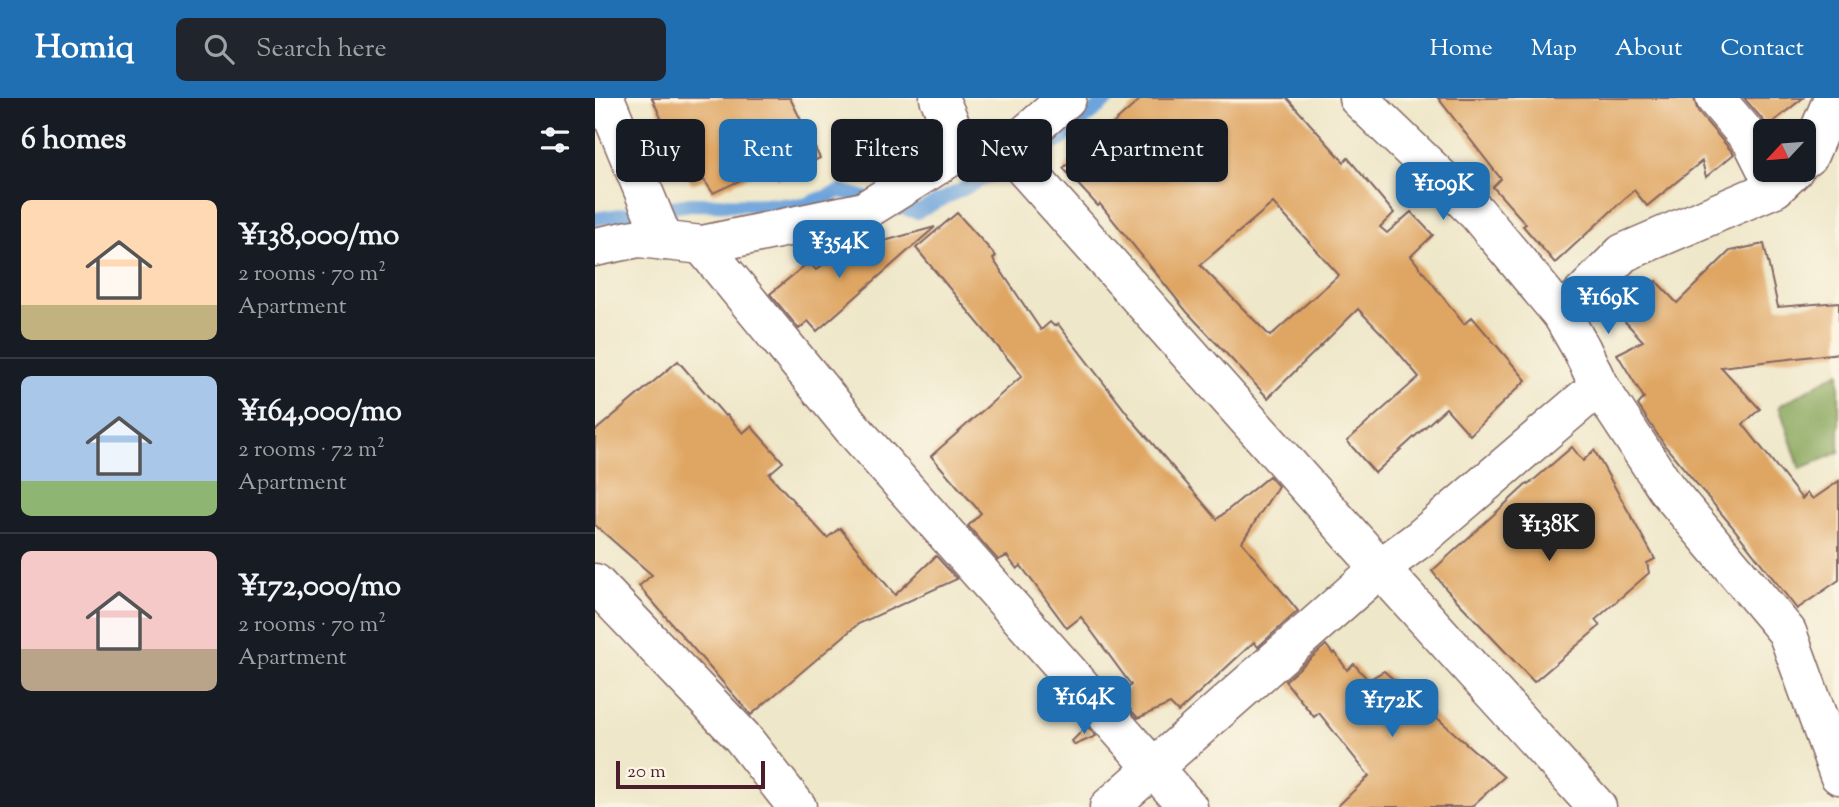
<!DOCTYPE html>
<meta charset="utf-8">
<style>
body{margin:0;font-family:"Sorts Mill Goudy",serif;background:#20242c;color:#f1f3f6;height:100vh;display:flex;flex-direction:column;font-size:26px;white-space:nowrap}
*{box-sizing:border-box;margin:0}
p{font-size:23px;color:#9ea1a6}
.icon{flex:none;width:38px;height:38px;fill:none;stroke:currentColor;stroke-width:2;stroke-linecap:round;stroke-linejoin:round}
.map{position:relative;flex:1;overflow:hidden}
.drawer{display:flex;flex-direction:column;background:#171b24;width:595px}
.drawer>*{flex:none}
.banner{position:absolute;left:21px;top:21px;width:665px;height:63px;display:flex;gap:14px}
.needle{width:46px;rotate:244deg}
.tools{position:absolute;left:1158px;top:21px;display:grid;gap:14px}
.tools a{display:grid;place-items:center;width:63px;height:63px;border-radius:10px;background:#171b24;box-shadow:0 2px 5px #0004;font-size:35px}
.scale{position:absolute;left:21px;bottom:18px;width:149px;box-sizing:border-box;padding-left:7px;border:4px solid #4a1f2b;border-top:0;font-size:19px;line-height:24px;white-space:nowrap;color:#4a1f2b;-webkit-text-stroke:5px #fcf5e5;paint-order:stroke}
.price{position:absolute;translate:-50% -60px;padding:0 16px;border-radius:14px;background:#1f6fb2;color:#fff;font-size:23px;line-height:46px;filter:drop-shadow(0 2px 4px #0008)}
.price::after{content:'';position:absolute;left:50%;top:42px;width:21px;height:16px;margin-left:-10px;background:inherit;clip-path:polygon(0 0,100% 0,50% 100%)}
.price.current{background:#222;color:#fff}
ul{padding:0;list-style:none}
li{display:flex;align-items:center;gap:21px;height:175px;padding:0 21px}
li+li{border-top:2px solid #363941}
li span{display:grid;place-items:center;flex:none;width:196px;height:140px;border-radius:10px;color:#555}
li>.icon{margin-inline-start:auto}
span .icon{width:84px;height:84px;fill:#fffc;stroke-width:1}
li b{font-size:30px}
h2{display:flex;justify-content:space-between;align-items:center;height:84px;padding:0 21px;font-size:30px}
.chip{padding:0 24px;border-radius:10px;background:#171b24;box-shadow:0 2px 5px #0004;font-size:24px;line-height:63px}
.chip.current{background:#1f6fb2;color:#fff}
header{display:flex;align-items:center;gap:42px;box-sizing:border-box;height:98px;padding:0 35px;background:#1f6fb2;color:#fff}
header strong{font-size:33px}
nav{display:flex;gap:38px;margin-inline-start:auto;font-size:24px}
.search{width:490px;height:63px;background:#20242c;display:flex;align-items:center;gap:18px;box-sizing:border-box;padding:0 24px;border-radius:10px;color:#9ea1a6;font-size:26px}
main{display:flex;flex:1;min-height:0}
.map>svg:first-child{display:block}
.forest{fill:#84a459;stroke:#676242;stroke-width:2}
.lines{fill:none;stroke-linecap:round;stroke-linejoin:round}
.stream{stroke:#6ea4dc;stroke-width:14}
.building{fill:#dfa562;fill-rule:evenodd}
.street-casing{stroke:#836562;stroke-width:41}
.street{stroke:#fff;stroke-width:38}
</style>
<header>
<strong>Homiq</strong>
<div class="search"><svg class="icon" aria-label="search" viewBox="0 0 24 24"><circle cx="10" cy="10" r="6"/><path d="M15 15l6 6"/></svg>Search here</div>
<nav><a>Home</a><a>Map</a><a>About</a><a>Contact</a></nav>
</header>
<main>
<section class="drawer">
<h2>6 homes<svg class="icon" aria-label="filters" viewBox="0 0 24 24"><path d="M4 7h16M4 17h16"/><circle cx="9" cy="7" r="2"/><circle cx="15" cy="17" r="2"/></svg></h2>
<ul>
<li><span style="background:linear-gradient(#ffd9b3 75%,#c2b280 0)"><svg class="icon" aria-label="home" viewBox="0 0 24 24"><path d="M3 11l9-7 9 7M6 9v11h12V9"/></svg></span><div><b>¥138,000/mo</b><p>2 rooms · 70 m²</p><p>Apartment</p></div></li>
<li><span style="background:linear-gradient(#a9c7e8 75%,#8fb573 0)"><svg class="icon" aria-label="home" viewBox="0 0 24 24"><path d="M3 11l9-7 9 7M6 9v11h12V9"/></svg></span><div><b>¥164,000/mo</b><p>2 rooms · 72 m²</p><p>Apartment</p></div></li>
<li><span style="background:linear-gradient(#f6c9c9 70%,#b9a48a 0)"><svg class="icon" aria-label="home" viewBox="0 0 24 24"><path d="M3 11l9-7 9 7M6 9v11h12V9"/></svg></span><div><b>¥172,000/mo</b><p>2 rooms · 70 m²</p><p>Apartment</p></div></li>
</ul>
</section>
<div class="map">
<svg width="1244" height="709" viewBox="0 0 1244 709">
<rect width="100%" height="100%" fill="#fcf5e5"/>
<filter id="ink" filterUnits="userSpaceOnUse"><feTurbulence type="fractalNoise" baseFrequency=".0143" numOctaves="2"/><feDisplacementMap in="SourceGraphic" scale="14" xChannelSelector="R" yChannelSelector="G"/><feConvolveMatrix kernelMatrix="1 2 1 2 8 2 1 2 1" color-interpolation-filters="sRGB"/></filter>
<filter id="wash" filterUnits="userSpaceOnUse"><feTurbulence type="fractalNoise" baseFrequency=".00686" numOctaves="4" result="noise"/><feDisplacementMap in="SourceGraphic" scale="28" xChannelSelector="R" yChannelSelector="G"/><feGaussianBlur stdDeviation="1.57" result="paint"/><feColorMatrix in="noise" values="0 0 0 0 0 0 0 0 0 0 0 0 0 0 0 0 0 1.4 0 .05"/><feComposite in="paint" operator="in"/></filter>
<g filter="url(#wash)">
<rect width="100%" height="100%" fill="#eee7c9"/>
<polygon class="forest" points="1244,274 1244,354 1205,371 1184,308"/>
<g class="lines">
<g class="stream">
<polyline points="294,106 322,114 466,42 514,0"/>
<polyline points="0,121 96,106 209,107 246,93 274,101"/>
</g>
</g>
<g id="blocks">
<g class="building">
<polygon points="57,0 195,0 225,60 183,81 177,68 118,95 109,82 96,86"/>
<path d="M547 0H692L749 64 753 60 799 115 785 129 792 135 816 114 838 137 816 158 869 226 877 219 931 282 875 337 851 310 780 375 752 343 824 279 791 240 763 211 673 300 592 214 505 106 503 108 468 70ZM678 105 744 177 675 238 605 167Z"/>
<polygon points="843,0 1099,0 1103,14 1139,56 1111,79 1107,63 1052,108 1039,92 960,165 928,128 931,126 898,89 906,81"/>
<polygon points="1149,0 1208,0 1173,28"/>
<polygon points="362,115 401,158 398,161 446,232 455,224 459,228 463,226 539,324 622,421 674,378 683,388 647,444 703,513 663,549 659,544 583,614 575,606 543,620 524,599 536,587 486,519 472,530 426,468 422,471 412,458 403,462 373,428 386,415 336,358 427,278 321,150"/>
<polygon points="340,129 222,233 213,223 204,231 175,196 214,164 221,172 242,156"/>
<polygon points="1169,146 1183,209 1244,204 1244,255 1126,269 1165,311 1148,326 1207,401 1212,395 1218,401 1244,383 1244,482 1202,511 1136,427 1070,348 1043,307 1049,300 1022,256 1048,243 1023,216 1061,183 1082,205 1135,153"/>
<polygon points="83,263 130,318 132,317 148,335 156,328 188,364 174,376 232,440 245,430 300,497 341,458 362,481 263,526 156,617 44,488 57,477 0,427 0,333"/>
<polygon points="977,349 988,363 999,352 1060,461 1052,465 1054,475 1000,522 1005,528 939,584 852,492 837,473 932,386 933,387"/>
<polygon points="731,547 738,556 740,554 752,572 759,566 773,582 789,573 909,679 876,709 742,709 774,678 724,615 719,619 690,583"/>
<polygon points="492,628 501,638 480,647 477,643"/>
</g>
</g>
</g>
<g filter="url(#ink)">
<use href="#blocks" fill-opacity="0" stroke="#836562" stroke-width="2"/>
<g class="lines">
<defs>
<g id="street">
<polyline points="10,0 69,143"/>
<polyline points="344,0 367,52"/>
<polyline points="763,0 882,115 967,217 987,252 1004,288 1071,390 1192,534 1244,677"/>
<polyline points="1120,0 1157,43 1171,71"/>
<polyline points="413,52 785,470 1002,709"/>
<polyline points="1209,61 1214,57 1238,0"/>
<polyline points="107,147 258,331 593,709"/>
<polyline points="0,149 44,140 107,147 269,113 367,52 413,52 472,0"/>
<polyline points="967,217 1028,155 1180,90 1199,72"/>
<polyline points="0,485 147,639 202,709"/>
<polyline points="514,709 785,470 826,440 1004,288"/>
</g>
</defs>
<use href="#street" class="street-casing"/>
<use href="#street" class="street"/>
</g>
</g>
</svg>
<div class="tools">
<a><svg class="needle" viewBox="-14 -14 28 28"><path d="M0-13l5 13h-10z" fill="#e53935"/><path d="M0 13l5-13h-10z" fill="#9ea1a6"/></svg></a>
</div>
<div class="scale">20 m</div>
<b class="price" style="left:848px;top:124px">¥109K</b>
<b class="price" style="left:244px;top:182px">¥354K</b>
<b class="price" style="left:1013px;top:238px">¥169K</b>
<b class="price current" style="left:954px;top:465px">¥138K</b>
<b class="price" style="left:489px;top:638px">¥164K</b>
<b class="price" style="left:797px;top:641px">¥172K</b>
<div class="banner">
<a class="chip">Buy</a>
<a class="chip current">Rent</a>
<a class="chip">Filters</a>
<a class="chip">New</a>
<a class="chip">Apartment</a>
</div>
</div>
</main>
